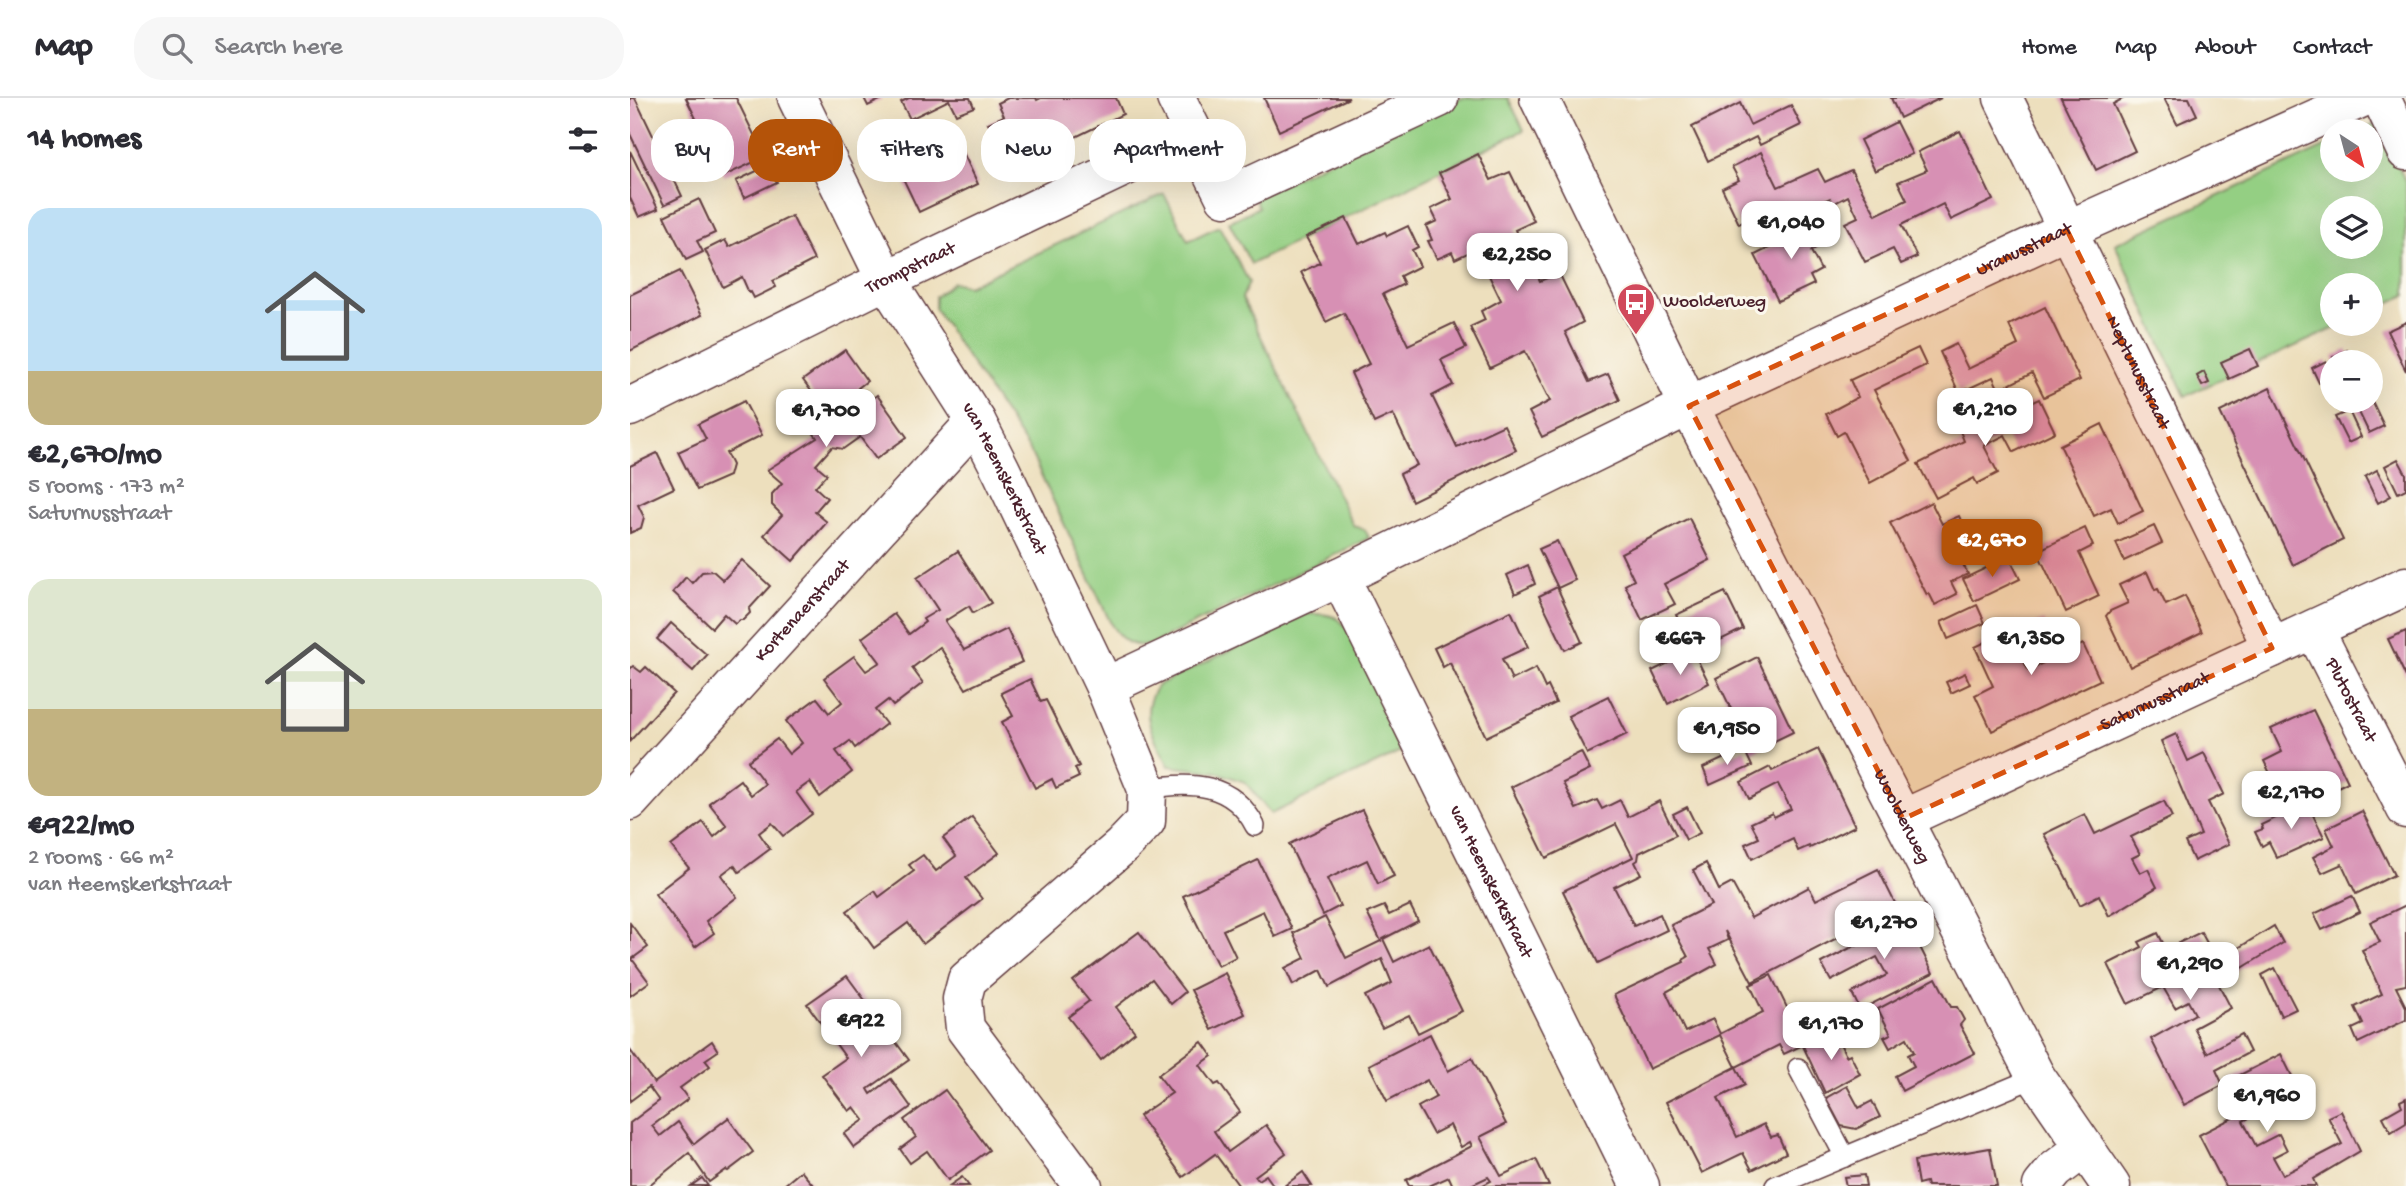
<!DOCTYPE html>
<meta charset="utf-8">
<style>
body{margin:0;font-family:"Gochi Hand",sans-serif;background:#f7f7f7;color:#2b2b33;height:100vh;display:flex;flex-direction:column;font-size:26px;white-space:nowrap}
*{box-sizing:border-box;margin:0}
p{font-size:23px;color:#7c7c81}
.icon{flex:none;width:38px;height:38px;fill:none;stroke:currentColor;stroke-width:2;stroke-linecap:round;stroke-linejoin:round}
.map{position:relative;flex:1;overflow:hidden}
.drawer{display:flex;flex-direction:column;background:#fff;width:630px}
.drawer>*{flex:none}
.top-card{position:absolute;left:21px;top:21px;width:665px;height:63px;display:flex;gap:14px}
.needle{width:46px;rotate:144deg}
.fabs{position:absolute;left:1690px;top:21px;display:grid;gap:14px}
.fabs a{display:grid;place-items:center;width:63px;height:63px;border-radius:50%;background:#fff;box-shadow:0 7px 28px #0002;font-size:35px}
.price{position:absolute;translate:-50% -60px;padding:0 16px;border-radius:14px;background:#fff;color:#222;font-size:23px;line-height:46px;filter:drop-shadow(0 2px 4px #0008)}
.price::after{content:'';position:absolute;left:50%;top:42px;width:21px;height:16px;margin-left:-10px;background:inherit;clip-path:polygon(0 0,100% 0,50% 100%)}
.price.active{background:#b45309;color:#fff}
ul{padding:0;list-style:none}
li{display:grid;align-content:center;gap:14px;height:371px;padding:0 28px}
li span{display:grid;place-items:center;height:217px;border-radius:21px;color:#555}
li>.icon{margin-inline-start:auto}
span .icon{width:126px;height:126px;fill:#fffc;stroke-width:1}
li b{font-size:30px}
h2{display:flex;justify-content:space-between;align-items:center;height:84px;padding:0 28px;font-size:30px}
.chip{padding:0 24px;border-radius:28px;background:#fff;box-shadow:0 7px 28px #0002;font-size:24px;line-height:63px}
.chip.active{background:#b45309;color:#fff}
header{display:flex;align-items:center;gap:42px;box-sizing:border-box;height:98px;padding:0 35px;background:#fff;border-bottom:2px solid #e1e1e2}
header strong{font-size:33px}
nav{display:flex;gap:38px;margin-inline-start:auto;font-size:24px}
.search{width:490px;height:63px;background:#f7f7f7;display:flex;align-items:center;gap:18px;box-sizing:border-box;padding:0 24px;border-radius:28px;color:#7c7c81;font-size:26px}
main{display:flex;flex:1;min-height:0}
.map>svg:first-child{display:block}
.green{fill:#94cf83;stroke:#6f7757;stroke-width:2;fill-rule:evenodd}
.building{fill:#d790b4}
.lines{fill:none;stroke-linecap:round;stroke-linejoin:round}
.service-casing{stroke:#623c41;stroke-width:22}
.minor-casing{stroke:#623c41;stroke-width:41}
.service{stroke:#fff;stroke-width:19}
.minor{stroke:#fff;stroke-width:38}
.marked{fill:#d8530f;fill-opacity:0.2;stroke:#d8530f;stroke-width:5;stroke-dasharray:14 9;stroke-linejoin:round}
.labels{text-anchor:middle;dominant-baseline:central;stroke-width:6;stroke-linejoin:round;paint-order:stroke}
.street-label{font-size:19px;fill:#4a1f2b;stroke:#fbf7ec}
.poi-label{font-size:19px;fill:#4a1f2b;stroke:#fbf7ec;text-anchor:start}
</style>
<header>
<strong>Map</strong>
<div class="search"><svg class="icon" aria-label="search" viewBox="0 0 24 24"><circle cx="10" cy="10" r="6"/><path d="M15 15l6 6"/></svg>Search here</div>
<nav><a>Home</a><a>Map</a><a>About</a><a>Contact</a></nav>
</header>
<main>
<section class="drawer">
<h2>14 homes<svg class="icon" aria-label="filters" viewBox="0 0 24 24"><path d="M4 7h16M4 17h16"/><circle cx="9" cy="7" r="2"/><circle cx="15" cy="17" r="2"/></svg></h2>
<ul>
<li><span style="background:linear-gradient(#bfe0f5 75%,#c2b280 0)"><svg class="icon" aria-label="home" viewBox="0 0 24 24"><path d="M3 11l9-7 9 7M6 9v11h12V9"/></svg></span><div><b>€2,670/mo</b><p>5 rooms · 173 m²</p><p>Saturnusstraat</p></div></li>
<li><span style="background:linear-gradient(#dfe7d0 60%,#c2b280 0)"><svg class="icon" aria-label="home" viewBox="0 0 24 24"><path d="M3 11l9-7 9 7M6 9v11h12V9"/></svg></span><div><b>€922/mo</b><p>2 rooms · 66 m²</p><p>van Heemskerkstraat</p></div></li>
</ul>
</section>
<div class="map">
<svg width="1776" height="1088" viewBox="0 0 1776 1088">
<rect width="100%" height="100%" fill="#fbf7ec"/>
<filter id="ink" filterUnits="userSpaceOnUse"><feTurbulence type="fractalNoise" baseFrequency=".0143" numOctaves="2"/><feDisplacementMap in="SourceGraphic" scale="14" xChannelSelector="R" yChannelSelector="G"/><feConvolveMatrix kernelMatrix="1 2 1 2 8 2 1 2 1" color-interpolation-filters="sRGB"/></filter>
<filter id="wash" filterUnits="userSpaceOnUse"><feTurbulence type="fractalNoise" baseFrequency=".00686" numOctaves="4" result="noise"/><feDisplacementMap in="SourceGraphic" scale="28" xChannelSelector="R" yChannelSelector="G"/><feGaussianBlur stdDeviation="1.57" result="paint"/><feColorMatrix in="noise" values="0 0 0 0 0 0 0 0 0 0 0 0 0 0 0 0 0 1.4 0 .05"/><feComposite in="paint" operator="in"/></filter>
<g filter="url(#wash)">
<rect width="100%" height="100%" fill="#eddfbd"/>
<g class="green">
<polygon points="832,0 878,0 894,32 621,166 599,124 629,109 624,99"/>
<path d="M1747 25 1776 84V197L1741 213V187H1703V226H1714L1555 298 1485 146 1703 45V72H1741V33H1728ZM1703 110H1741V149H1703Z"/>
<path d="M534 96 558 143 589 128 619 184 612 200 723 427 735 432 739 440 520 547C501 549 493 544 482 528L400 353 305 211V199L323 184 338 188Z"/>
<path d="M676 516C685 516 699 515 708 521 729 537 765 622 779 650L641 716 615 684 586 674 539 668C525 639 506 617 528 587Z"/>
</g>
<g id="blocks">
<g class="building">
<polygon points="0,0 5,0 52,98 34,107 0,36"/>
<polygon points="56,0 106,0 135,59 94,78"/>
<polygon points="234,0 254,0 238,8"/>
<polygon points="279,0 340,0 344,9 326,16 319,2 280,21 271,4"/>
<polygon points="378,0 406,0 407,2 411,0 486,0 493,16 396,63 384,39 369,46 358,25 374,18 368,5"/>
<polygon points="634,0 719,0 649,33"/>
<polygon points="1261,0 1311,0 1270,20"/>
<polygon points="1431,0 1494,0 1483,6 1505,53 1466,72"/>
<polygon points="1534,0 1559,0 1567,17 1547,26"/>
<polygon points="1110,5 1120,27 1161,7 1171,27 1130,47 1126,39 1078,63 1062,29"/>
<polygon points="1266,24 1282,56 1245,73 1230,42"/>
<polygon points="1330,33 1363,102 1321,122 1313,106 1271,127 1287,159 1271,166 1263,151 1235,164 1215,125 1228,119 1218,98 1203,106 1200,100 1161,119 1154,104 1109,126 1092,90 1109,82 1102,69 1131,54 1148,89 1188,71 1195,84 1221,72 1246,117 1277,102 1268,84 1297,72 1288,54"/>
<polygon points="328,44 348,86 289,114 269,72"/>
<polygon points="0,53 28,111 9,119 0,100"/>
<polygon points="848,56 861,82 880,74 904,123 885,132 910,183 929,175 953,224 935,234 959,284 978,276 990,302 912,339 899,314 920,303 895,253 860,270 840,229 855,222 851,213 871,202 846,151 825,161 822,154 807,161 798,143 802,142 796,128 807,123 801,111 822,101 809,75"/>
<polygon points="139,67 147,84 114,100 106,83"/>
<polygon points="69,101 85,135 67,143 73,154 56,162 34,118"/>
<polygon points="162,118 184,162 143,183 146,189 124,200 121,194 119,195 112,179 93,189 75,152 95,142 99,149"/>
<polygon points="716,120 729,146 755,134 757,138 778,128 788,149 782,152 790,168 770,178 774,186 753,196 778,247 824,225 836,250 811,262 823,287 802,298 827,349 874,327 886,352 782,403 770,376 787,367 763,316 744,325 721,275 739,266 714,215 696,224 671,174 690,165 676,139"/>
<polygon points="1175,120 1189,148 1181,153 1191,172 1180,178 1184,186 1148,203 1125,157 1159,140 1155,130"/>
<polygon points="50,173 72,217 0,253 0,197"/>
<polygon points="1415,209 1450,282 1414,299 1402,275 1369,292 1363,279 1329,295 1310,254 1326,246 1338,271 1388,247 1379,227"/>
<polygon points="1776,224 1776,273 1757,233"/>
<polygon points="1288,250 1296,267 1244,292 1281,363 1240,385 1214,334 1207,338 1196,316 1228,299 1220,282"/>
<polygon points="1620,251 1628,268 1599,281 1591,264"/>
<polygon points="215,252 237,283 228,290 238,304 247,297 277,339 246,361 230,339 213,351 202,349 186,367 197,376 185,389 197,400 185,414 197,424 163,463 134,437 152,417 142,407 142,396 152,385 137,372 187,340 173,320 175,309 187,301 173,282"/>
<polygon points="1717,252 1723,264 1705,264 1703,259"/>
<polygon points="1696,263 1703,279 1689,285 1682,270"/>
<polygon points="1574,274 1579,285 1572,288 1567,278"/>
<polygon points="1640,290 1713,442 1663,467 1590,314"/>
<polygon points="1409,301 1425,334 1384,354 1375,337 1354,348 1368,375 1347,386 1344,380 1306,400 1288,366 1334,343 1330,333 1343,327 1345,330"/>
<polygon points="114,303 132,337 96,355 102,367 99,378 67,392 48,354 76,341 68,326"/>
<polygon points="1736,303 1742,303 1754,328 1739,335 1726,308"/>
<polygon points="1719,313 1731,339 1718,345 1705,319"/>
<polygon points="1472,326 1513,413 1488,425 1481,410 1464,418 1430,347"/>
<polygon points="27,355 44,390 8,407 14,419 11,430 0,435 0,368"/>
<polygon points="1768,361 1776,376 1776,391 1768,395 1755,368"/>
<polygon points="1747,372 1761,398 1748,405 1735,379"/>
<polygon points="1301,404 1312,426 1329,418 1336,433 1320,441 1338,476 1321,484 1327,496 1305,507 1299,495 1297,497 1260,425"/>
<polygon points="1059,420 1080,462 1034,486 1045,506 1012,522 995,487 1004,482 991,455"/>
<polygon points="1524,428 1532,445 1494,463 1486,445"/>
<polygon points="1455,430 1463,448 1449,455 1469,498 1436,514 1407,453"/>
<polygon points="927,443 945,482 928,490 909,451"/>
<polygon points="328,453 361,505 343,515 339,508 315,523 334,552 377,531 392,564 336,591 310,549 282,570 293,585 263,608 258,602 245,612 256,626 225,650 220,643 206,653 222,674 190,699 180,684 166,694 182,716 153,738 142,725 129,735 140,751 109,774 104,767 91,777 107,799 76,823 84,835 65,849 25,796 59,770 41,748 73,724 84,739 97,728 79,705 110,682 121,697 135,686 118,663 147,641 159,656 172,645 156,623 187,600 199,615 212,604 194,580 224,558 236,573 250,564 232,540 264,516 279,536 295,524 293,521 308,512 287,480"/>
<polygon points="1379,459 1390,481 1344,503 1333,481"/>
<polygon points="112,462 140,488 119,511 120,515 113,522 110,522 105,526 94,516 82,530 43,494 56,479 62,485 72,474 83,473 93,482"/>
<polygon points="898,467 905,486 885,496 877,477"/>
<polygon points="1517,474 1525,492 1528,491 1536,507 1555,498 1572,534 1500,569 1476,518 1480,513 1498,505 1489,487"/>
<polygon points="927,489 952,544 935,552 909,498"/>
<polygon points="1095,494 1113,531 1072,551 1065,536 1057,540 1046,517"/>
<polygon points="1347,507 1355,525 1318,541 1311,524"/>
<polygon points="881,513 898,549 872,561 882,582 906,570 915,590 918,588 926,605 856,639 820,565 813,569 804,550"/>
<polygon points="1414,522 1422,539 1426,538 1434,555 1453,546 1470,582 1362,633 1345,597 1363,588 1345,549 1360,542 1363,547 1378,539 1387,556 1390,555 1398,572 1413,565 1405,548 1408,546 1400,528"/>
<polygon points="41,525 77,557 63,573 27,541"/>
<polygon points="1776,533 1776,579 1758,541"/>
<polygon points="1063,553 1079,585 1038,606 1022,573"/>
<polygon points="1127,559 1163,634 1122,654 1086,580"/>
<polygon points="3,568 11,574 16,569 44,595 0,643 0,571"/>
<polygon points="1335,575 1340,586 1321,595 1316,584"/>
<polygon points="400,581 411,604 416,602 449,668 445,670 449,679 426,690 422,681 405,690 372,624 383,618 371,595"/>
<polygon points="978,598 997,636 957,656 938,618"/>
<polygon points="1683,612 1718,684 1677,704 1668,687 1650,696 1634,663 1652,654 1641,631"/>
<polygon points="1546,636 1558,663 1574,655 1594,696 1578,704 1599,746 1564,763 1555,744 1571,737 1531,643"/>
<polygon points="1114,651 1122,668 1080,687 1073,670"/>
<polygon points="1188,651 1225,728 1180,750 1179,748 1168,753 1163,741 1122,761 1115,746 1129,740 1121,725 1142,715 1144,719 1161,711 1148,686 1119,701 1111,684 1140,669 1142,673"/>
<polygon points="951,654 960,672 933,685 946,711 967,702 972,711 990,702 998,719 1029,703 1046,737 1009,755 1008,762 1005,764 1011,776 984,789 1004,828 1030,816 1037,832 968,865 933,793 1003,759 986,726 916,760 881,689"/>
<polygon points="1534,703 1542,719 1501,739 1510,756 1502,760 1510,775 1518,771 1527,789 1479,818 1469,797 1450,807 1414,736 1455,716 1465,736"/>
<polygon points="1677,705 1694,739 1647,760 1639,744 1632,748 1625,734 1633,731 1631,727"/>
<polygon points="1057,709 1070,735 1056,742 1043,716"/>
<polygon points="732,712 764,778 748,786 737,762 697,781 710,808 693,817 659,746"/>
<polygon points="1732,713 1764,777 1726,796 1712,766 1692,775 1683,759 1704,748 1696,731"/>
<polygon points="342,719 369,755 336,780 352,801 293,846 278,825 244,850 217,813 245,793 249,799 284,773 279,767 293,757 306,773 326,758 313,740"/>
<polygon points="628,762 662,831 645,839 633,813 593,832 606,859 588,868 553,798"/>
<polygon points="1076,765 1089,792 1102,785 1121,820 1179,789 1186,802 1248,771 1267,809 1122,884 1095,833 1098,842 1079,851 1087,866 1036,894 1055,934 1083,921 1090,936 1133,914 1120,887 1141,877 1169,934 1175,946 1154,956 1149,947 1106,969 1115,987 1088,1000 1107,1039 1134,1026 1141,1039 1148,1037 1156,1055 1122,1072 1113,1055 1072,1075 1036,1004 1106,969 1090,937 1019,971 984,897 1054,864 1053,862 1058,859 1041,827 1081,807 1063,772"/>
<polygon points="1722,798 1730,814 1692,832 1684,816"/>
<polygon points="780,807 788,823 753,841 754,843 764,864 799,846 832,913 788,935 779,917 752,930 735,898 762,885 752,861 699,889 691,872 663,887 655,870 675,860 663,835 695,819 716,860 751,843 737,815 754,808 759,817"/>
<polygon points="1776,807 1776,887 1766,889 1776,909 1776,922 1728,945 1722,931 1733,926 1725,909 1752,896 1732,852 1750,844 1740,824"/>
<polygon points="1273,815 1303,875 1230,912 1222,895 1257,877 1247,859 1201,883 1191,865 1238,841 1235,835"/>
<polygon points="0,825 18,849 2,861 19,884 0,898"/>
<polygon points="1644,828 1653,845 1588,885 1601,910 1564,930 1577,955 1611,936 1620,954 1586,972 1593,987 1554,1007 1521,941 1565,916 1558,903 1545,910 1533,889 1498,906 1478,866 1512,849 1509,844 1528,835 1536,851 1571,834 1587,863"/>
<polygon points="509,834 555,894 541,906 522,881 486,909 505,934 471,962 438,919 459,903 443,883"/>
<polygon points="1645,870 1666,911 1651,918 1632,877"/>
<polygon points="595,875 615,916 582,932 561,892"/>
<polygon points="217,878 279,962 238,991 241,996 261,981 281,1009 224,1050 214,1036 234,1022 224,1009 219,1013 192,977 216,960 177,906"/>
<polygon points="1306,880 1321,909 1327,909 1334,922 1330,927 1345,955 1272,993 1265,978 1284,968 1278,957 1284,954 1277,940 1260,950 1254,939 1261,936 1248,911"/>
<polygon points="1204,933 1216,958 1220,956 1230,976 1195,995 1173,948"/>
<polygon points="800,936 818,973 842,960 876,1026 850,1039 871,1078 906,1061 919,1088 851,1088 861,1083 858,1079 839,1088 823,1088 819,1079 799,1088 779,1088 776,1082 842,1048 840,1044 831,1049 820,1027 803,1036 788,1009 806,999 797,982 757,1003 739,967"/>
<polygon points="82,943 88,953 75,962 80,968 50,990 58,1001 22,1028 30,1038 48,1024 64,1046 98,1020 123,1054 98,1073 96,1072 79,1084 59,1055 18,1088 0,1088 0,1025 29,1003 19,989 0,1003 0,952 24,985"/>
<polygon points="572,944 582,958 570,967 585,987 589,985 610,1014 584,1033 598,1054 636,1027 656,1055 625,1078 628,1082 636,1077 644,1088 609,1088 585,1056 553,1079 509,1018 542,995 528,977"/>
<polygon points="1651,956 1670,994 1613,1023 1626,1048 1649,1036 1657,1052 1643,1059 1653,1077 1712,1046 1698,1019 1711,1013 1730,1053 1683,1081 1686,1088 1595,1088 1569,1037 1614,1014 1598,983"/>
<polygon points="1217,988 1229,1010 1242,1003 1250,1019 1226,1031 1211,1028 1196,1000"/>
<polygon points="315,992 359,1052 318,1082 297,1053 280,1065 270,1051 286,1039 274,1022"/>
<polygon points="1776,1000 1776,1025 1761,1034 1753,1019 1772,1008 1770,1003"/>
<polygon points="1360,1050 1367,1088 1297,1088 1296,1084 1288,1086 1284,1063"/>
<polygon points="171,1073 184,1088 153,1088"/>
<polygon points="673,1074 682,1088 654,1088"/>
<polygon points="1234,1077 1236,1088 1216,1088 1214,1079"/>
<polygon points="332,1079 339,1088 319,1088"/>
<polygon points="72,1080 78,1088 61,1088"/>
</g>
</g>
</g>
<g filter="url(#ink)">
<use href="#blocks" fill-opacity="0" stroke="#623c41" stroke-width="2"/>
<g class="lines">
<defs>
<g id="service">
<path d="M517 691C560 683 603 684 625 728"/>
<polyline points="1168,970 1215,1059"/>
<polyline points="1145,1088 1406,979"/>
</g>
<g id="minor">
<path id="s1" d="M167 0 256 182 346 323 371 372 475 589 517 691 516 723 492 748 337 882 332 901 335 930 453 1088"/>
<polyline points="546,0 595,99 809,0"/>
<path id="s2" d="M909 0 1059 308 1406 979 1481 1088"/>
<path id="s3" d="M1373 0 1642 550"/>
<polyline points="1751,0 1776,53"/>
<path id="s4" d="M0 309 256 182 563 36"/>
<path id="s5" d="M710 479 1010 1088"/>
<path id="s6" d="M1684 531 1776 711"/>
<path id="s7" d="M475 589 710 479 1059 308 1437 132 1732 0"/>
<path id="s8" d="M0 703 346 323"/>
<path id="s9" d="M1273 721 1776 488"/>
<polyline points="1412,1088 1425,1072 1454,1050"/>
</g>
</defs>
<use href="#service" class="service-casing"/>
<use href="#minor" class="minor-casing"/>
<use href="#service" class="service"/>
<use href="#minor" class="minor"/>
</g>
</g>
<path class="marked" d="M1437 132 1642 550 1273 721 1059 308Z"/>
<defs>
<symbol id="bus-pin" viewBox="-11 -11 22 30"><path d="M0 17L-7.5 6A9.5 9.5 0 1 1 7.5 6Z" fill="#d1495b" stroke="#fbf7ec"/><path d="M-5-6H5V4H4V6H2V4H-2V6H-4V4H-5ZM-3.5-4V0h7V-4ZM-3.5 1.2v1.5H-2V1.2ZM2 1.2v1.5H3.5V1.2Z" fill="#fff"/></symbol>
</defs>
<g fill-rule="evenodd">
<use href="#bus-pin" x="984" y="182" width="44" height="60"/>
</g>
<g class="labels">
<g class="street-label">
<text stroke="none"><textPath href="#s7" startOffset="1018">Uranusstraat</textPath></text>
<text stroke="none"><textPath href="#s4" startOffset="313">Trompstraat</textPath></text>
<text stroke="none"><textPath href="#s3" startOffset="306">Neptunusstraat</textPath></text>
<text stroke="none"><textPath href="#s1" startOffset="434">van Heemskerkstraat</textPath></text>
<text stroke="none"><textPath href="#s8" startOffset="257">Kortenaerstraat</textPath></text>
<text stroke="none"><textPath href="#s6" startOffset="80">Plutostraat</textPath></text>
<text stroke="none"><textPath href="#s9" startOffset="278">Saturnusstraat</textPath></text>
<text stroke="none"><textPath href="#s2" startOffset="805">Woolderweg</textPath></text>
<text stroke="none"><textPath href="#s5" startOffset="340">van Heemskerkstraat</textPath></text>
</g>
<g class="poi-label">
<text x="1033" y="204">Woolderweg</text>
</g>
</g>
</svg>
<div class="fabs">
<a><svg class="needle" viewBox="-14 -14 28 28"><path d="M0-13l5 13h-10z" fill="#e53935"/><path d="M0 13l5-13h-10z" fill="#7c7c81"/></svg></a>
<a><svg class="icon" aria-label="layers" viewBox="0 0 24 24"><path d="M12 4l9 5-9 5-9-5zM3 14l9 5 9-5"/></svg></a>
<a>+</a>
<a>−</a>
</div>
<b class="price" style="left:1161px;top:163px">€1,040</b>
<b class="price" style="left:887px;top:195px">€2,250</b>
<b class="price" style="left:1355px;top:350px">€1,210</b>
<b class="price" style="left:196px;top:351px">€1,700</b>
<b class="price active" style="left:1362px;top:481px">€2,670</b>
<b class="price" style="left:1050px;top:579px">€667</b>
<b class="price" style="left:1401px;top:579px">€1,350</b>
<b class="price" style="left:1097px;top:669px">€1,950</b>
<b class="price" style="left:1661px;top:733px">€2,170</b>
<b class="price" style="left:1254px;top:863px">€1,270</b>
<b class="price" style="left:1560px;top:904px">€1,290</b>
<b class="price" style="left:231px;top:961px">€922</b>
<b class="price" style="left:1201px;top:964px">€1,170</b>
<b class="price" style="left:1637px;top:1036px">€1,960</b>
<div class="top-card">
<a class="chip">Buy</a>
<a class="chip active">Rent</a>
<a class="chip">Filters</a>
<a class="chip">New</a>
<a class="chip">Apartment</a>
</div>
</div>
</main>
